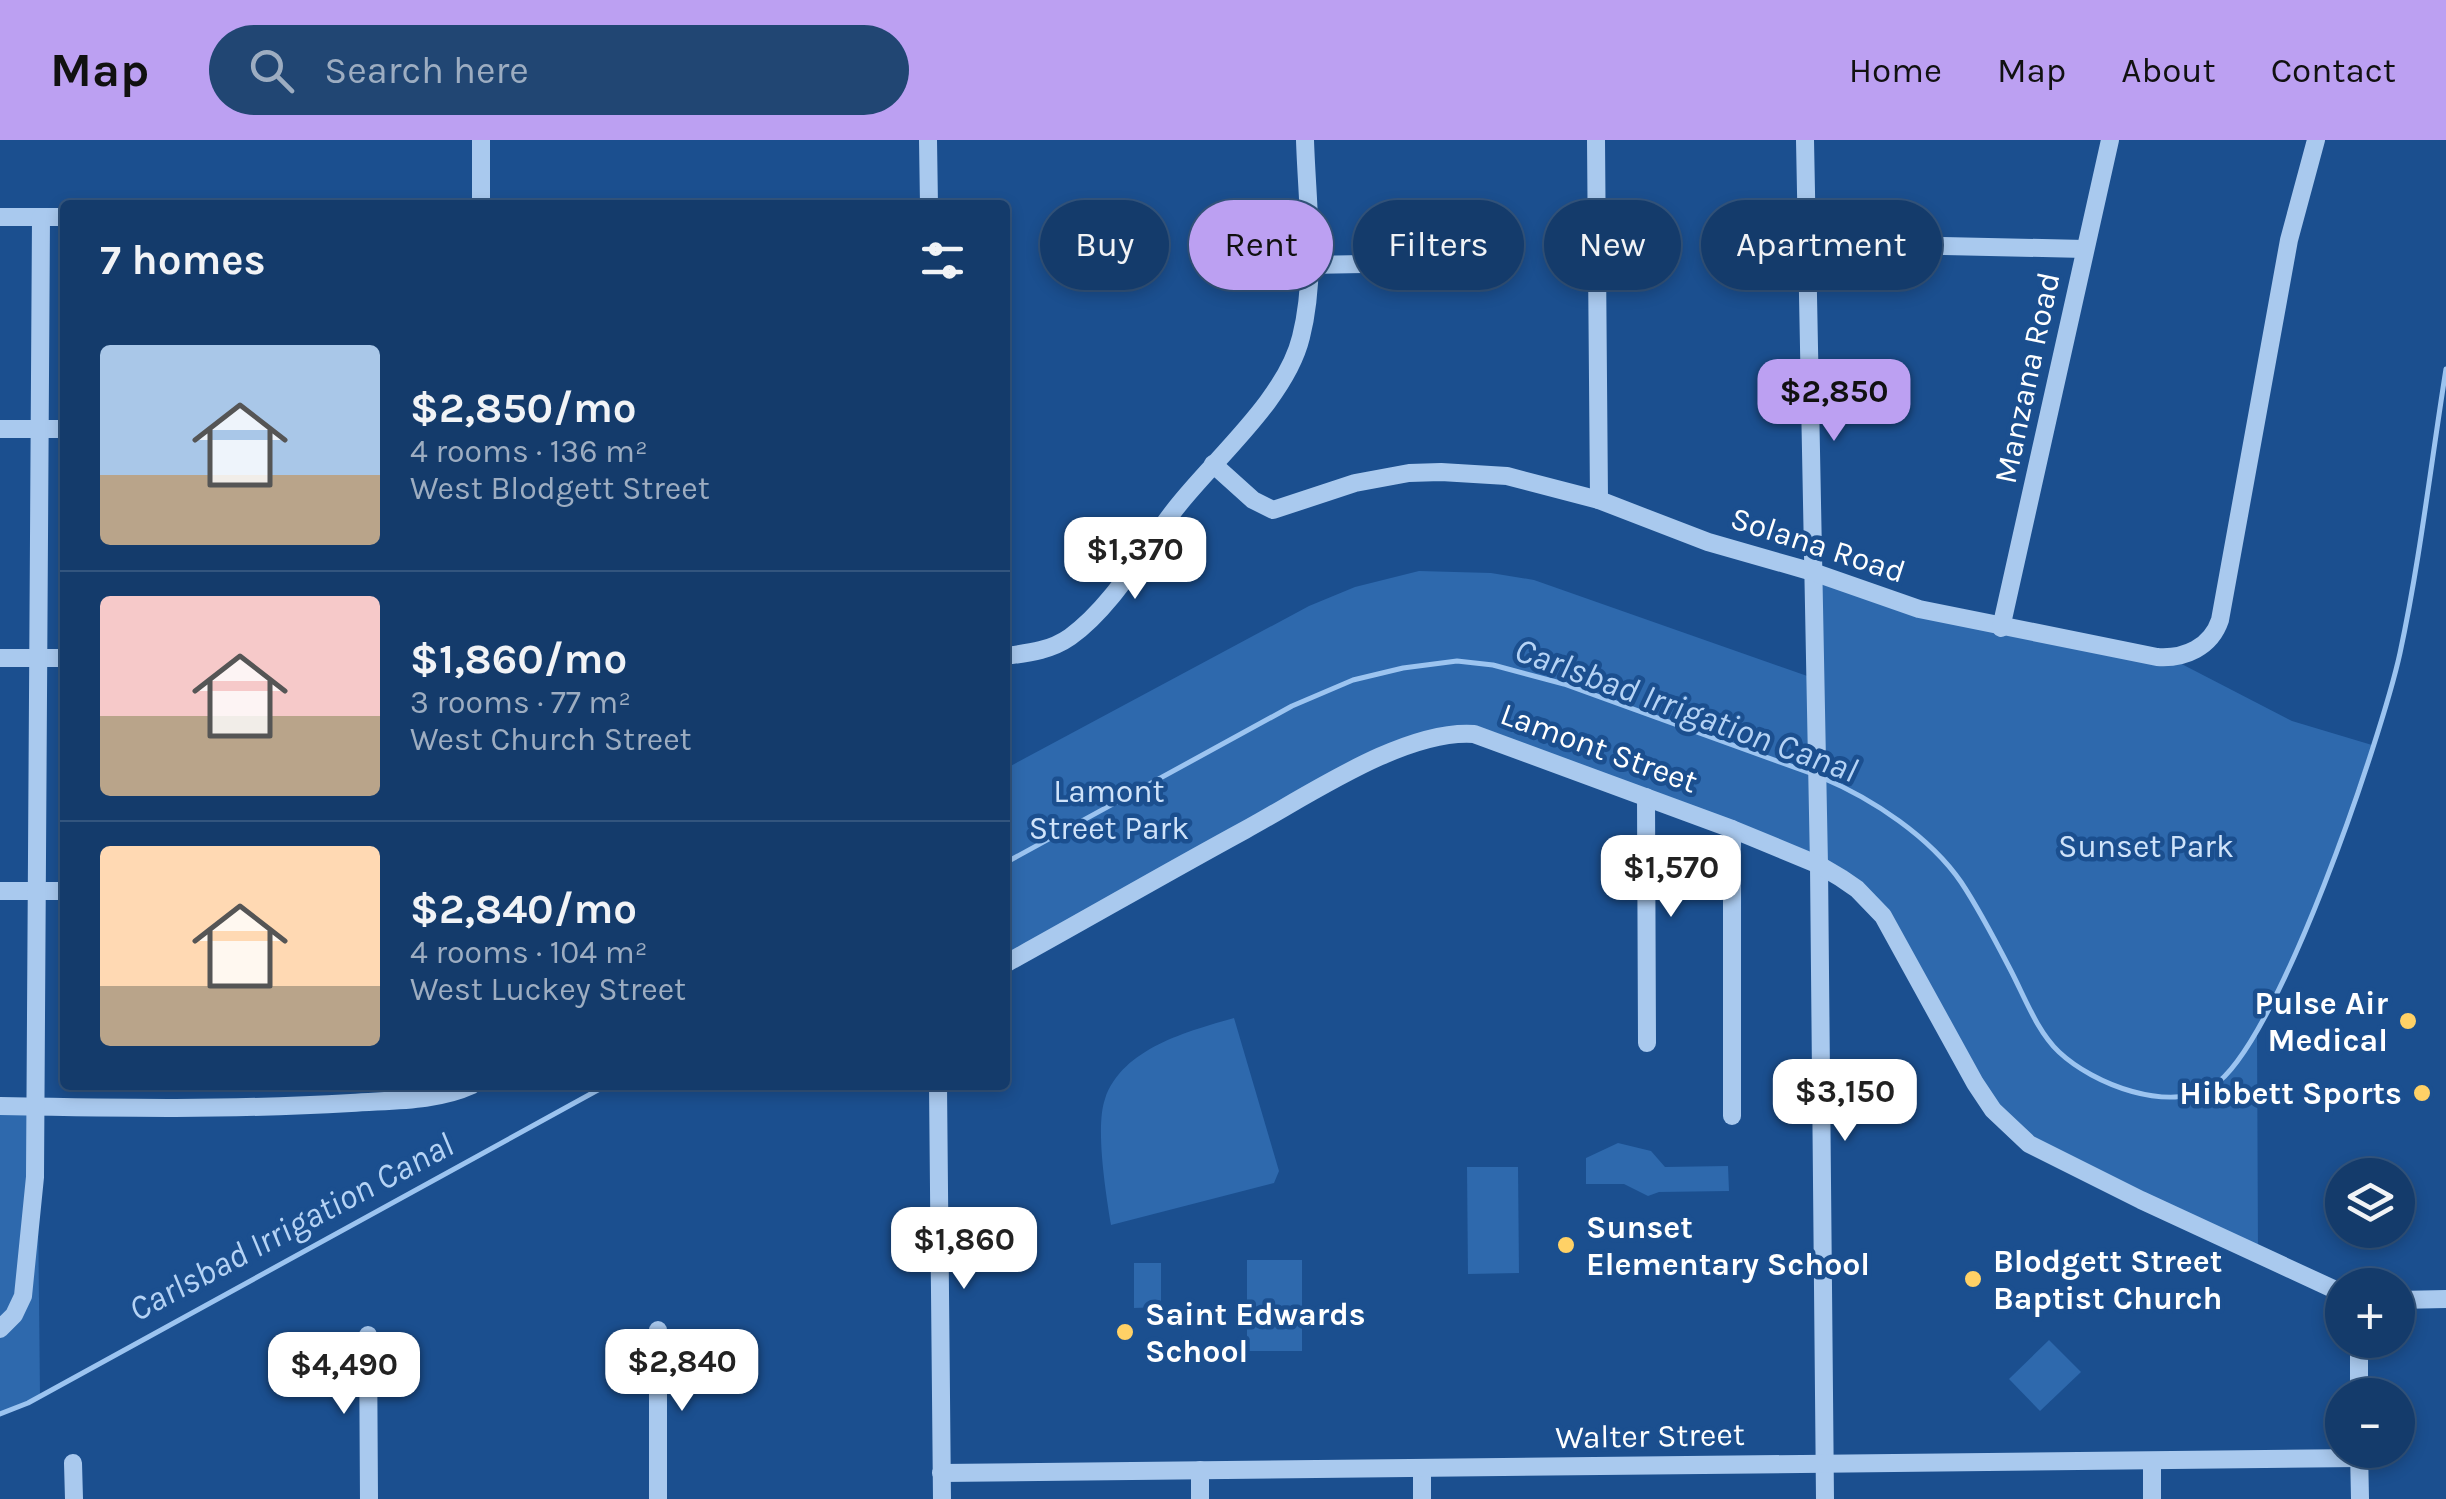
<!DOCTYPE html>
<meta charset="utf-8">
<style>
body{margin:0;font-family:Karla,sans-serif;background:#214673;color:#f1f3f6;height:100vh;display:flex;flex-direction:column;font-size:38px;white-space:nowrap}
*{box-sizing:border-box;margin:0}
p{font-size:32px;color:#9dadc1}
.icon{flex:none;width:55px;height:55px;fill:none;stroke:currentColor;stroke-width:2;stroke-linecap:round;stroke-linejoin:round}
.map{position:relative;flex:1;overflow:hidden}
.drawer{position:absolute;left:60px;top:60px;width:950px;height:890px;display:flex;flex-direction:column;background:#143b6b;border-radius:10px;box-shadow:0 5px 15px #0003,0 0 0 2px #33557e}
.drawer>*{flex:none}
.banner{position:absolute;left:1040px;top:60px;width:950px;height:90px;display:flex;gap:20px}
.tools{position:absolute;left:2325px;top:1018px;display:grid;gap:20px}
.tools a{display:grid;place-items:center;width:90px;height:90px;border-radius:50%;background:#143b6b;box-shadow:0 5px 15px #0003,0 0 0 2px #33557e;font-size:50px}
.price{position:absolute;translate:-50% -85px;padding:0 22px;border-radius:20px;background:#fff;color:#222;font-size:32px;line-height:65px;filter:drop-shadow(0 2px 5px #0008)}
.price::after{content:'';position:absolute;left:50%;top:60px;width:30px;height:22px;margin-left:-15px;background:inherit;clip-path:polygon(0 0,100% 0,50% 100%)}
.price.selected{background:#bca0f2;color:#111}
ul{padding:0;list-style:none}
li{display:flex;align-items:center;gap:30px;height:250px;padding:0 40px}
li+li{border-top:2px solid #33557e}
li span{display:grid;place-items:center;flex:none;width:280px;height:200px;border-radius:10px;color:#555}
li>.icon{margin-inline-start:auto}
span .icon{width:120px;height:120px;fill:#fffc;stroke-width:1}
li b{font-size:42px}
h2{display:flex;justify-content:space-between;align-items:center;height:120px;padding:0 40px;font-size:42px}
.tag{padding:0 35px;border-radius:45px;background:#143b6b;box-shadow:0 5px 15px #0003,0 0 0 2px #33557e;font-size:35px;line-height:90px}
.tag.selected{background:#bca0f2;color:#111}
header{display:flex;align-items:center;gap:60px;box-sizing:border-box;height:140px;padding:0 50px;background:#bca0f2;color:#111}
header strong{font-size:48px}
nav{display:flex;gap:55px;margin-inline-start:auto;font-size:35px}
.search{width:700px;height:90px;background:#214673;display:flex;align-items:center;gap:25px;box-sizing:border-box;padding:0 35px;border-radius:55px;color:#9dadc1;font-size:38px}
.map>svg:first-child{display:block}
.green{fill:#2e69ad}
.lines{fill:none;stroke-linecap:round;stroke-linejoin:round}
.stream{stroke:#9cc4f0;stroke-width:5}
.minor{stroke:#a9c9ee;stroke-width:18}
.poi-dot{fill:#ffd166;stroke:#1b4f8f;stroke-width:4}
.labels{text-anchor:middle;dominant-baseline:central;stroke-width:9;stroke-linejoin:round;paint-order:stroke}
.street-label{font-size:32px;fill:#fff;stroke:#1b4f8f}
.park-label{font-size:32px;fill:#cfe3fa;stroke:#1b4f8f}
.poi-label{font-size:32px;font-weight:bold;fill:#fff;stroke:#1b4f8f;text-anchor:start}
.water-label{font-size:35px;font-style:italic;fill:#b5d3f5;stroke:#1b4f8f}
</style>
<header>
<strong>Map</strong>
<div class="search"><svg class="icon" aria-label="search" viewBox="0 0 24 24"><circle cx="10" cy="10" r="6"/><path d="M15 15l6 6"/></svg>Search here</div>
<nav><a>Home</a><a>Map</a><a>About</a><a>Contact</a></nav>
</header>
<div class="map">
<svg width="2446" height="1359" viewBox="0 0 2446 1359">
<rect width="100%" height="100%" fill="#1b4f8f"/>
<g class="green">
<polygon points="1419,431 1491,433 1534,440 1813,538 1813,432 1919,469 2170,518 2292,581 2372,605 2325,739 2284,841 2257,891 2258,1115 2012,989 1857,749 1498,603 1428,598 1005,824 1005,629 1309,466 1355,447"/>
<path d="M1234 878 1279 1031 1274 1043 1111 1085C1106 1054 1095 987 1105 959 1122 908 1189 891 1234 878Z"/>
<polygon points="0,966 37,966 40,1257 0,1274"/>
<polygon points="1618,1003 1651,1011 1665,1027 1728,1026 1729,1051 1659,1052 1648,1056 1624,1044 1586,1044 1586,1018"/>
<polygon points="1467,1027 1518,1027 1519,1133 1468,1134"/>
<rect x="1247" y="1120" width="55" height="91"/>
<polygon points="1134,1123 1161,1123 1161,1167 1134,1168"/>
<polygon points="2049,1200 2081,1232 2040,1271 2009,1239"/>
</g>
<g class="lines">
<g class="stream">
<path d="M1823 638C1873 659 1930 697 1961 742 1979 769 1994 798 2009 827 2024 855 2036 890 2059 912 2093 944 2169 974 2213 946 2278 905 2382 595 2400 513 2420 420 2431 323 2446 229"/>
<polyline points="1005,723 1292,566 1353,540 1403,528 1457,521 1493,525 1564,544 1813,634"/>
<polyline points="0,1274 28,1263 607,945"/>
</g>
<g class="minor">
<polyline points="928,0 929,65"/>
<polyline points="1596,0 1599,360"/>
<polyline points="1805,0 1819,725 1825,1359"/>
<polyline points="481,65 481,0"/>
<polyline points="0,77 65,77"/>
<polyline points="1806,103 2085,109"/>
<polyline points="1308,125 1419,123"/>
<polyline points="0,289 65,289"/>
<path d="M1213 324 1253 360 1273 370 1355 343 1409 333 1441 332 1507 336 1599 360 1708 402 1813 432 1919 469 2157 517C2185 519 2211 507 2220 480L2289 100 2316 0"/>
<polyline points="2001,488 2110,0"/>
<path d="M1005 516C1028 513 1050 511 1070 497 1114 465 1143 410 1176 368 1215 318 1286 259 1301 197 1317 134 1307 64 1305 0"/>
<polyline points="0,518 65,518"/>
<polyline points="1646,657 1647,903"/>
<polyline points="0,751 65,751"/>
<path d="M1005 824C1085 780 1164 734 1245 690 1306 657 1404 589 1474 594L1732 689 1819 725 1841 738 1857 749 1883 776 1975 943 1993 970 2029 1004 2141 1060 2342 1153"/>
<polyline points="938,945 942,1359"/>
<path d="M0 966C117 968 234 970 351 963 391 960 435 962 472 945"/>
<polyline points="1732,976 1732,689"/>
<polyline points="2398,1160 2446,1159"/>
<polyline points="0,1189 14,1175 23,1156 35,1037 41,77"/>
<polyline points="658,1190 658,1359"/>
<polyline points="368,1195 369,1359"/>
<polyline points="2359,1200 2359,1255"/>
<polyline points="2359,1310 2360,1359"/>
<polyline points="73,1323 74,1359"/>
<polyline points="1422,1329 1422,1359"/>
<polyline points="1200,1330 1200,1359"/>
<polyline points="941,1333 2359,1318"/>
<polyline points="2152,1359 2152,1321"/>
</g>
</g>
<g class="poi-dot">
<circle cx="2408" cy="881" r="10"/>
<circle cx="2422" cy="953" r="10"/>
<circle cx="1566" cy="1105" r="10"/>
<circle cx="1973" cy="1139" r="10"/>
<circle cx="1125" cy="1192" r="10"/>
</g>
<g class="labels">
<g class="street-label">
<text transform="translate(2027 238) rotate(-78)">Manzana Road</text>
<text transform="translate(1818 405) rotate(18)">Solana Road</text>
<text transform="translate(1599 608) rotate(20)">Lamont Street</text>
<text transform="translate(1650 1296) rotate(-1)">Walter Street</text>
</g>
<g class="park-label">
<text x="1109" y="651">Lamont<tspan x="1109" dy="37">Street Park</tspan></text>
<text x="2146" y="706">Sunset Park</text>
</g>
<g class="poi-label">
<text x="2388" y="863" text-anchor="end">Pulse Air<tspan x="2388" dy="37">Medical</tspan></text>
<text x="2402" y="953" text-anchor="end">Hibbett Sports</text>
<text x="1586" y="1087">Sunset<tspan x="1586" dy="37">Elementary School</tspan></text>
<text x="1993" y="1121">Blodgett Street<tspan x="1993" dy="37">Baptist Church</tspan></text>
<text x="1145" y="1174">Saint Edwards<tspan x="1145" dy="37">School</tspan></text>
</g>
<g class="water-label">
<text transform="translate(1686 570) rotate(20)">Carlsbad Irrigation Canal</text>
<text transform="translate(291 1087) rotate(-28)">Carlsbad Irrigation Canal</text>
</g>
</g>
</svg>
<div class="tools">
<a><svg class="icon" aria-label="layers" viewBox="0 0 24 24"><path d="M12 4l9 5-9 5-9-5zM3 14l9 5 9-5"/></svg></a>
<a>+</a>
<a>−</a>
</div>
<b class="price selected" style="left:1834px;top:304px">$2,850</b>
<b class="price" style="left:1135px;top:462px">$1,370</b>
<b class="price" style="left:1671px;top:780px">$1,570</b>
<b class="price" style="left:1845px;top:1004px">$3,150</b>
<b class="price" style="left:964px;top:1152px">$1,860</b>
<b class="price" style="left:682px;top:1274px">$2,840</b>
<b class="price" style="left:344px;top:1277px">$4,490</b>
<div class="banner">
<a class="tag">Buy</a>
<a class="tag selected">Rent</a>
<a class="tag">Filters</a>
<a class="tag">New</a>
<a class="tag">Apartment</a>
</div>
<section class="drawer">
<h2>7 homes<svg class="icon" aria-label="filters" viewBox="0 0 24 24"><path d="M4 7h16M4 17h16"/><circle cx="9" cy="7" r="2"/><circle cx="15" cy="17" r="2"/></svg></h2>
<ul>
<li><span style="background:linear-gradient(#a9c7e8 65%,#b9a48a 0)"><svg class="icon" aria-label="home" viewBox="0 0 24 24"><path d="M3 11l9-7 9 7M6 9v11h12V9"/></svg></span><div><b>$2,850/mo</b><p>4 rooms · 136 m²</p><p>West Blodgett Street</p></div></li>
<li><span style="background:linear-gradient(#f6c9c9 60%,#b9a48a 0)"><svg class="icon" aria-label="home" viewBox="0 0 24 24"><path d="M3 11l9-7 9 7M6 9v11h12V9"/></svg></span><div><b>$1,860/mo</b><p>3 rooms · 77 m²</p><p>West Church Street</p></div></li>
<li><span style="background:linear-gradient(#ffd9b3 70%,#b9a48a 0)"><svg class="icon" aria-label="home" viewBox="0 0 24 24"><path d="M3 11l9-7 9 7M6 9v11h12V9"/></svg></span><div><b>$2,840/mo</b><p>4 rooms · 104 m²</p><p>West Luckey Street</p></div></li>
</ul>
</section>
</div>
